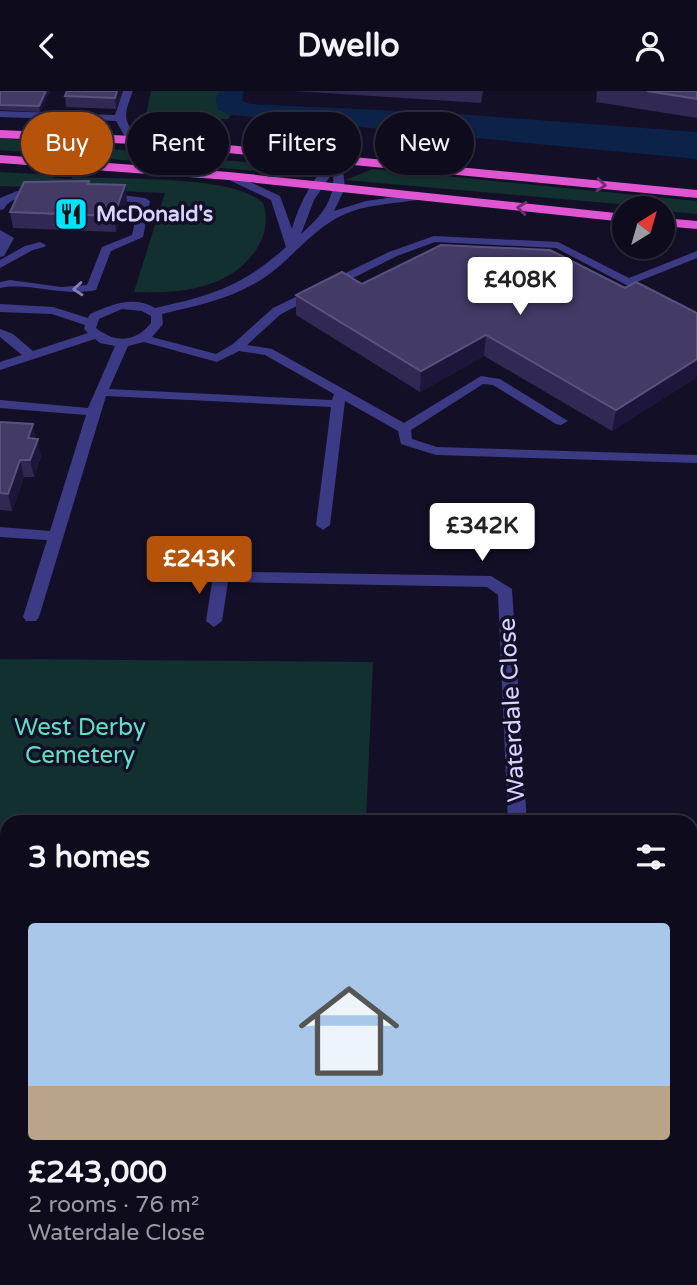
<!DOCTYPE html>
<meta charset="utf-8">
<style>
body{margin:0;font-family:"Varela Round",sans-serif;background:#1c1929;color:#f1f3f6;height:100vh;display:flex;flex-direction:column;font-size:26px;white-space:nowrap}
*{box-sizing:border-box;margin:0}
p{font-size:23px;color:#9b9ba3}
.icon{flex:none;width:38px;height:38px;fill:none;stroke:currentColor;stroke-width:2;stroke-linecap:round;stroke-linejoin:round}
.map{position:relative;flex:1;overflow:hidden}
.drawer{position:absolute;left:0px;top:724px;width:698px;height:471px;display:flex;flex-direction:column;background:#0e0b1c;border-radius:21px 21px 0 0;box-shadow:0 2px 5px #0004,0 0 0 2px #2e2b3b}
.drawer>*{flex:none}
.banner{position:absolute;left:21px;top:21px;width:656px;height:63px;display:flex;gap:14px}
.needle{width:46px;rotate:37deg}
.buttons{position:absolute;left:612px;top:105px;display:grid;gap:14px}
.buttons a{display:grid;place-items:center;width:63px;height:63px;border-radius:50%;background:#0e0b1c;box-shadow:0 2px 5px #0004,0 0 0 2px #2e2b3b;font-size:35px}
.price{position:absolute;translate:-50% -60px;padding:0 16px;border-radius:7px;background:#fff;color:#222;font-size:23px;line-height:46px;filter:drop-shadow(0 2px 4px #0008)}
.price::after{content:'';position:absolute;left:50%;top:42px;width:21px;height:16px;margin-left:-10px;background:inherit;clip-path:polygon(0 0,100% 0,50% 100%)}
.price.on{background:#b45309;color:#fff}
ul{padding:0;list-style:none}
li{display:grid;align-content:center;gap:14px;height:371px;padding:0 28px}
li span{display:grid;place-items:center;height:217px;border-radius:7px;color:#555}
li>.icon{margin-inline-start:auto}
span .icon{width:126px;height:126px;fill:#fffc;stroke-width:1}
li b{font-size:30px}
h2{display:flex;justify-content:space-between;align-items:center;height:84px;padding:0 28px;font-size:30px}
.tag{padding:0 24px;border-radius:32px;background:#0e0b1c;box-shadow:0 2px 5px #0004,0 0 0 2px #2e2b3b;font-size:24px;line-height:63px}
.tag.on{background:#b45309;color:#fff}
header{display:flex;justify-content:space-between;align-items:center;height:91px;padding:0 28px;background:#0e0b1c;font-size:32px;font-weight:700}
.map>svg:first-child{display:block}
.green{fill:#12302f}
.water{fill:#0c2248}
.lines{fill:none;stroke-linecap:round;stroke-linejoin:round}
.service{fill:#3d3a85;fill-rule:evenodd}
.minor{fill:#3d3a85;fill-rule:evenodd}
.trunk{fill:#e055d1;fill-rule:evenodd}
.wall{fill:#312854}
.shaded-wall{fill:#1d163a}
.building{fill:#433a66;stroke:#5a527e;stroke-width:2}
.oneway{stroke:#6f2e73}
.oneway2{stroke:#837fbc}
.labels{text-anchor:middle;dominant-baseline:central;stroke-width:7;stroke-linejoin:round;paint-order:stroke}
.far-poi-label{font-size:21px;font-weight:bold;fill:#d9d4ff;stroke:#130f26;text-anchor:start}
.street-label{font-size:24px;fill:#d9d4ff;stroke:#130f26}
.park-label{font-size:24px;fill:#5fe0c0;stroke:#130f26}
</style>
<header><svg class="icon" aria-label="back" viewBox="0 0 24 24"><path d="M15 5l-7 7 7 7"/></svg>Dwello<svg class="icon" aria-label="person" viewBox="0 0 24 24"><circle cx="12" cy="8" r="4"/><path d="M4 21q1-7 8-7t8 7"/></svg></header>
<div class="map">
<svg width="697" height="1194" viewBox="0 0 697 1194">
<rect width="100%" height="100%" fill="#130f26"/>
<g class="green">
<polygon points="151,0 221,0 216,7 218,18 231,24 228,28 144,33"/>
<polygon points="0,47 273,74 268,81 0,59"/>
<polygon points="373,78 697,110 697,123 663,120 663,117 345,89"/>
<path d="M0 81 54 84V87L71 88 73 86C118 89 233 83 263 112 268 125 266 142 259 154 234 198 180 203 134 201L165 102 0 95Z"/>
<polygon points="0,568 373,571 366,731 7,732 7,1188 346,1188 345,1194 0,1194"/>
</g>
<polygon class="water" points="221,0 244,0 242,10 251,13 444,22 697,41 697,68 231,24 218,18 216,7"/>
<g class="lines">
<g class="service">
<path d="M123 0H133C124 24 122 28 139 49L134 52 124 44 116 30 0 26V20L115 24Z"/>
<path d="M337 67 342 70 345 97 334 120 366 110 417 103 422 106 417 109C393 113 366 113 343 124 315 137 296 162 272 181 240 206 201 214 162 223L163 233 152 246 216 263 233 253 273 217 389 161 434 145 558 151 629 187 697 160V167L637 191 655 201 657 203 651 207 556 157 435 151 397 165 281 223 247 254 272 258 404 332 481 285 500 288 568 330 561 334 556 333 493 294 483 293 411 339 412 348 437 356 697 364V372L436 364 401 353 398 340 345 310 330 434 323 439 316 434 331 316 106 305 39 526 36 530H26L23 526 47 449 0 446V436L50 440 86 324 0 317V309L88 317 115 255 100 252 95 248 0 279V271L22 264 0 246V238L13 243 33 260 88 242 84 238 85 234 52 223 0 221V213L53 216 88 227 90 223C111 214 133 204 155 217 211 205 243 195 286 156L271 109 225 87V83H233L280 105 292 138C298 116 316 77 337 67ZM333 81C336 108 321 126 301 143L314 109ZM122 218 142 220 151 225V232C135 252 115 252 96 237L99 228ZM144 251 217 271 239 260 265 264 334 303 332 309 109 298 128 255Z"/>
<path d="M17 100H39L44 103C31 111 14 101 4 118L0 119V107Z"/>
<path d="M106 102 145 107 150 110 143 146 111 160 96 199C62 206 30 191 0 197V191L10 189 61 196 87 194 102 156 132 144 139 112 102 107 101 105Z"/>
<polygon points="0,139 14,147 4,165 0,166"/>
<polygon points="40,151 46,154 44,156 33,159 0,177 0,169 25,155"/>
</g>
<g class="minor">
<polygon points="196,480 491,485 512,498 527,732 508,732 498,504 487,496 228,491 222,530 214,536 206,530 212,491 190,489 188,485 190,481"/>
<polygon points="691,1180 697,1181 697,1194 612,1194 610,1188 691,1188"/>
</g>
<g class="trunk">
<polygon points="0,39 134,45 697,99 697,107 134,53 0,47"/>
<polygon points="0,64 229,81 625,123 625,131 229,89 0,72"/>
<polygon points="663,127 697,130 697,138 663,135"/>
</g>
</g>
<g class="wall">
<polygon points="0,0 50,0 40,21 0,19"/>
<polygon points="67,0 123,0 116,18 66,16 65,5"/>
<polygon points="294,0 483,0 481,12"/>
<polygon points="597,0 697,0 697,27 596,11"/>
<polygon points="89,90 90,93 125,94 127,110 116,141 13,137 10,121"/>
<polygon points="362,193 625,197 697,222 697,286 612,340 484,265 420,301 296,224 296,204"/>
<polygon points="0,331 36,347 41,365 34,386 24,386 12,420 0,419"/>
</g>
<g class="shaded-wall">
<polygon points="46,0 50,0 40,21 39,15"/>
<polygon points="117,0 123,0 116,18 115,7"/>
<polygon points="125,94 127,110 116,141 114,125"/>
<polygon points="486,244 484,265 420,301 421,280"/>
<polygon points="697,268 697,286 612,340 616,319"/>
<polygon points="33,333 37,350 28,347"/>
<polygon points="38,348 41,365 34,386 30,369"/>
<polygon points="20,369 24,386 12,420 8,403"/>
</g>
<g class="building">
<polygon points="0,0 46,0 39,15 0,14"/>
<polygon points="67,0 117,0 115,7 65,5"/>
<polygon points="647,0 697,0 697,8"/>
<polygon points="89,90 88,93 125,94 114,125 10,121 24,91"/>
<polygon points="441,154 550,159 625,197 636,191 697,222 697,268 616,319 486,244 421,280 296,204 342,181 362,193"/>
<polygon points="0,331 33,333 28,347 38,348 30,369 20,369 8,403 0,402"/>
</g>
<defs><path id="oneway-chevron" d="M-2-3.5L2.5 0L-2 3.5" fill="none" stroke-width="1.6" stroke-linecap="round" stroke-linejoin="round" transform="scale(1.75)"/></defs>
<g class="oneway">
<use href="#oneway-chevron" transform="translate(601 94) rotate(5)"/>
<use href="#oneway-chevron" transform="translate(522 117) rotate(-174)"/>
</g>
<use class="oneway2" href="#oneway-chevron" transform="translate(78 198) rotate(175)"/>
<defs>
<symbol id="restaurant-square" viewBox="-11 -11 22 22"><rect x="-9" y="-9" width="18" height="18" rx="4" fill="#00e5ff" stroke="#130f26"/><path d="M-5-6h1v4h1v-4h1v4h1v-4h1v5L-1.5 .5V6h-2V.5L-5-1ZM5-6V6H3V1.5H1.5Q1.5-4 5-6Z" fill="#111"/></symbol>
</defs>
<g fill-rule="evenodd">
<use href="#restaurant-square" x="52" y="104" width="38" height="38"/>
</g>
<g class="labels">
<g class="far-poi-label">
<text x="96" y="123">McDonald's</text>
</g>
<g class="street-label">
<text transform="translate(512 619) rotate(-93)">Waterdale Close</text>
</g>
<g class="park-label">
<text x="80" y="636">West Derby<tspan x="80" dy="28">Cemetery</tspan></text>
</g>
</g>
</svg>
<div class="buttons">
<a><svg class="needle" viewBox="-14 -14 28 28"><path d="M0-13l5 13h-10z" fill="#e53935"/><path d="M0 13l5-13h-10z" fill="#9b9ba3"/></svg></a>
</div>
<b class="price" style="left:520px;top:226px">£408K</b>
<b class="price" style="left:482px;top:472px">£342K</b>
<b class="price on" style="left:199px;top:505px">£243K</b>
<div class="banner">
<a class="tag on">Buy</a>
<a class="tag">Rent</a>
<a class="tag">Filters</a>
<a class="tag">New</a>
</div>
<section class="drawer">
<h2>3 homes<svg class="icon" aria-label="filters" viewBox="0 0 24 24"><path d="M4 7h16M4 17h16"/><circle cx="9" cy="7" r="2"/><circle cx="15" cy="17" r="2"/></svg></h2>
<ul>
<li><span style="background:linear-gradient(#a9c7e8 75%,#b9a48a 0)"><svg class="icon" aria-label="home" viewBox="0 0 24 24"><path d="M3 11l9-7 9 7M6 9v11h12V9"/></svg></span><div><b>£243,000</b><p>2 rooms · 76 m²</p><p>Waterdale Close</p></div></li>
</ul>
</section>
</div>
